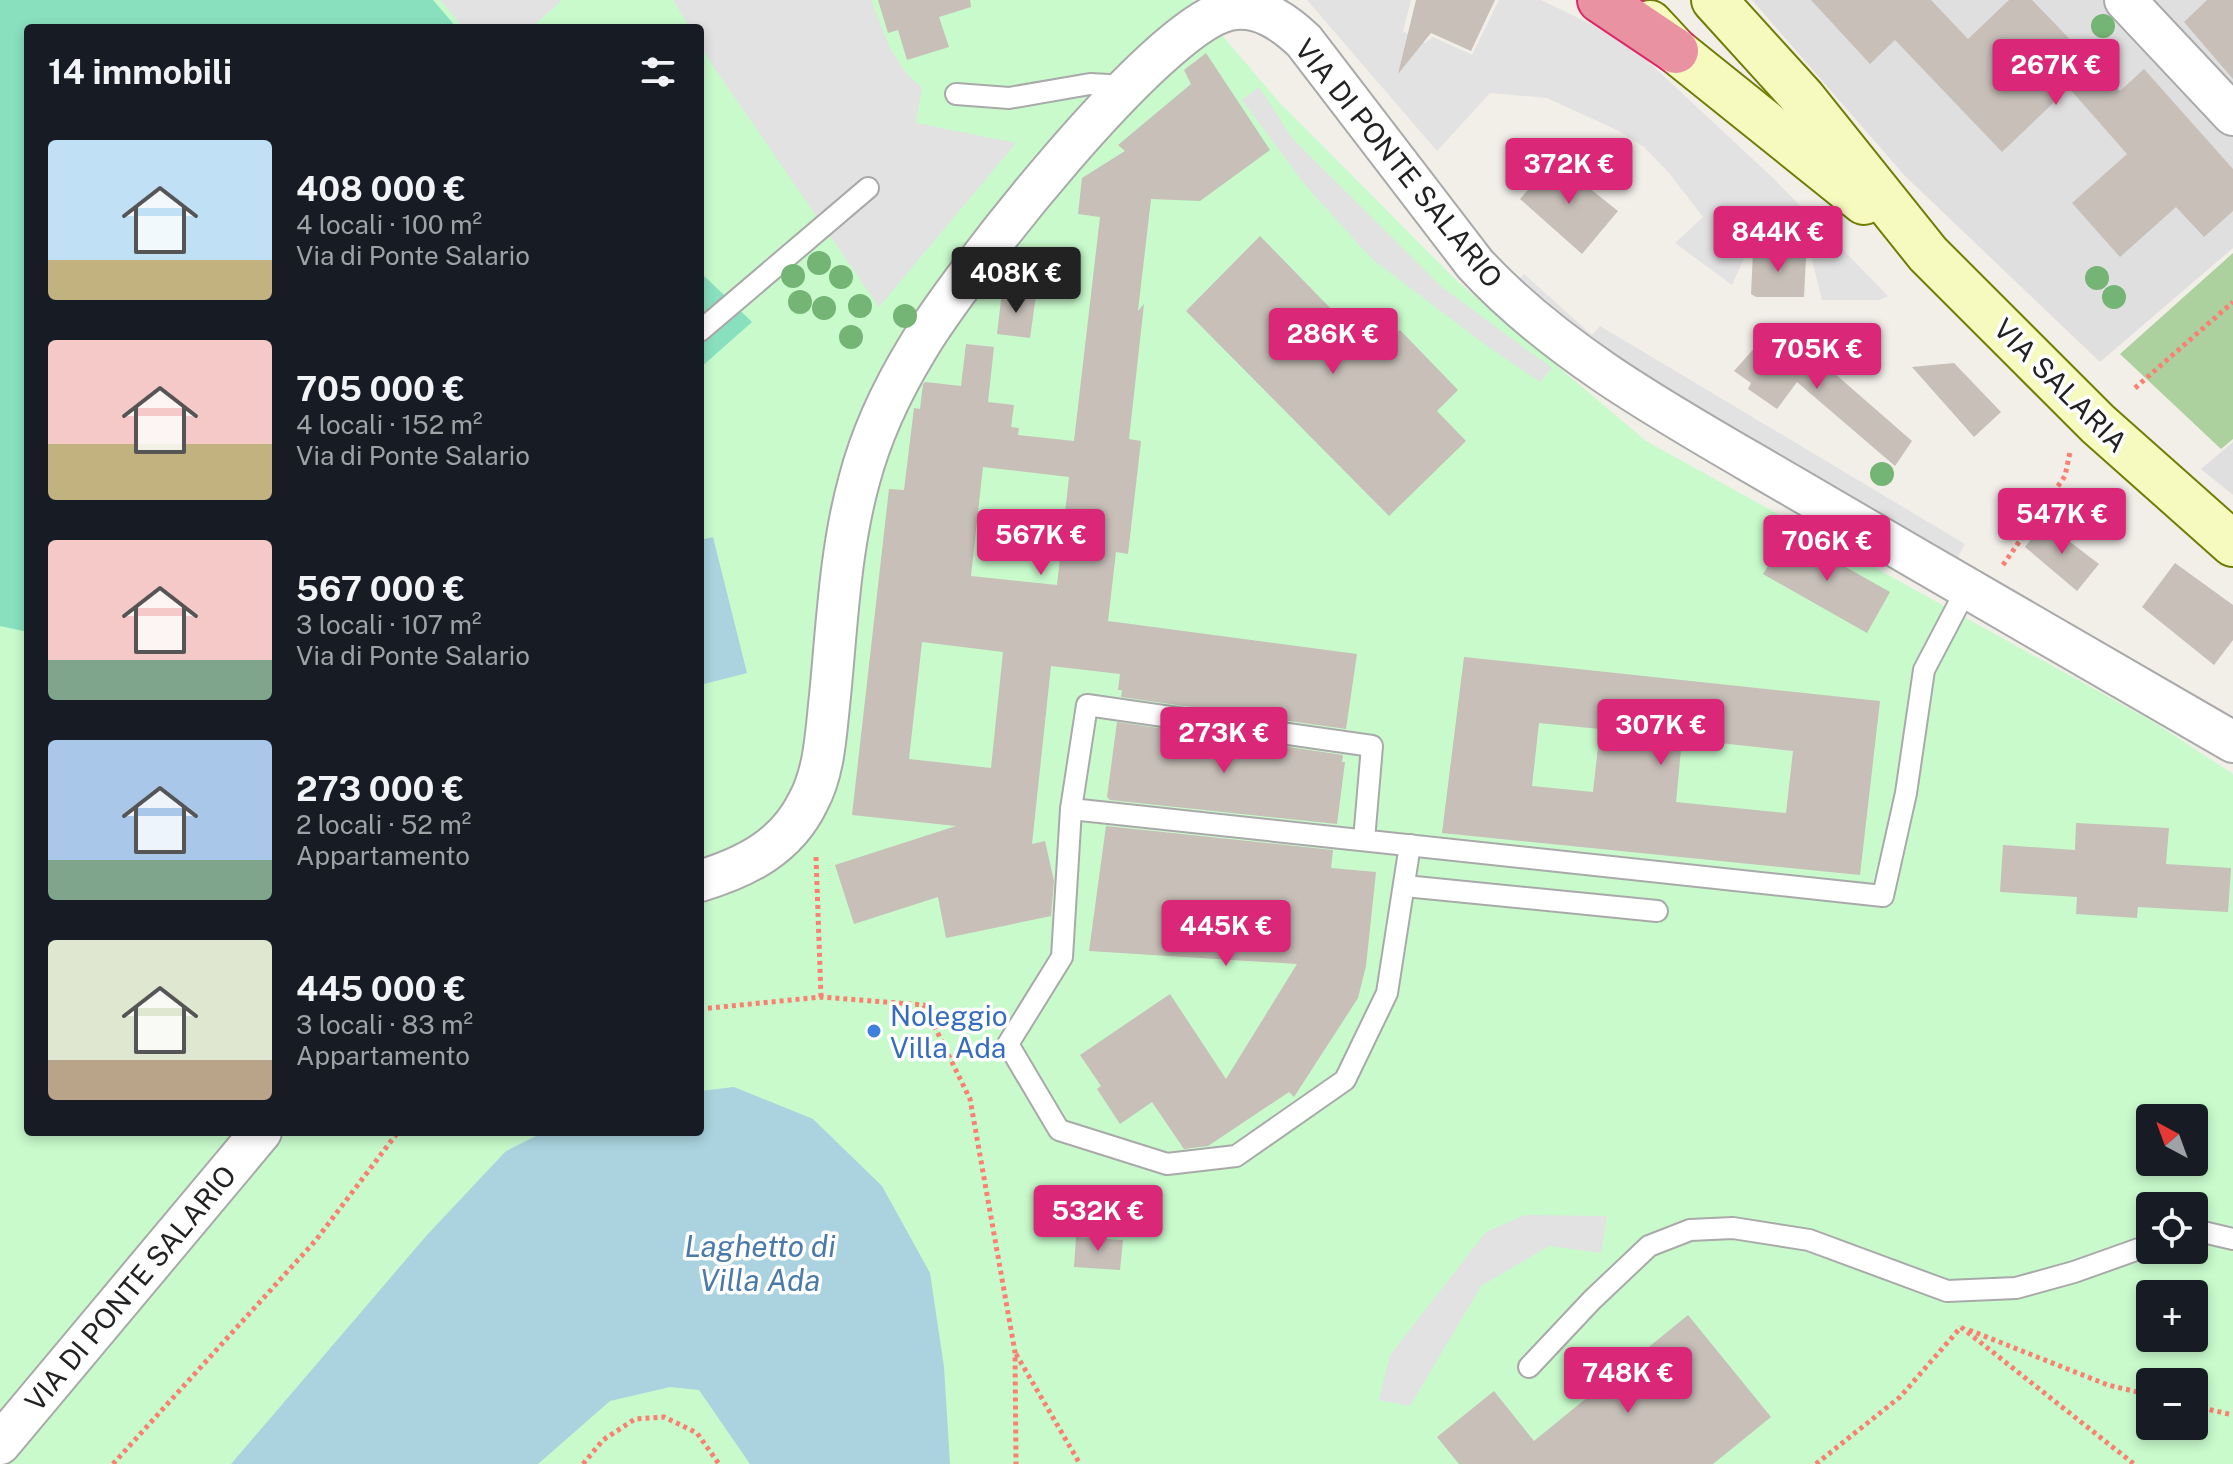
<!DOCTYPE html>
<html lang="it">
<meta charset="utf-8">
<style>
body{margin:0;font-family:"Public Sans",sans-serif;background:#20242c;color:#f1f3f6;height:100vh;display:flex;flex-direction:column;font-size:30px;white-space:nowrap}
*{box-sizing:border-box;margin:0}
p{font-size:26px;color:#9ea1a6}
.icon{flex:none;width:44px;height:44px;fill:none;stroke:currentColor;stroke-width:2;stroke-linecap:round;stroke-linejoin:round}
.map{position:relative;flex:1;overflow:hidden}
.panel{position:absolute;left:24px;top:24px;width:680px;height:1112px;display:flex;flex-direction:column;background:#171b24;border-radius:8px;box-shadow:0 4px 12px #0003}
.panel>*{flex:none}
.needle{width:52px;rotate:319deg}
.tools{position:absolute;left:2136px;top:1104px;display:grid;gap:16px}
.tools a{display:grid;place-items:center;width:72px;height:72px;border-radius:8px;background:#171b24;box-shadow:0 4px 12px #0003;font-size:40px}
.price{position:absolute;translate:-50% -68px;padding:0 18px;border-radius:8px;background:#db2777;color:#fff;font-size:26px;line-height:52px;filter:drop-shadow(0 2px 4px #0008)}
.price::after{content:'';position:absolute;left:50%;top:48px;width:24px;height:18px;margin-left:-12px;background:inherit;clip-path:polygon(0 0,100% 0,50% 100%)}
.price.active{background:#222;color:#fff}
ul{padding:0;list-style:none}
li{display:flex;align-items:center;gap:24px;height:200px;padding:0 24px}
li span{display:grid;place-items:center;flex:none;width:224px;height:160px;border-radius:8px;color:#555}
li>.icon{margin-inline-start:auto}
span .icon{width:96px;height:96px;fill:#fffc;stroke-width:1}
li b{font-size:34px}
h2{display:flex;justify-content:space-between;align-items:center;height:96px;padding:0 24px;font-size:34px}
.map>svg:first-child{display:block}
.residential{fill:#e0dfdf}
.forest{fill:#add19e}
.park{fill:#c8facc;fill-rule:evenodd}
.pitch{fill:#88e0be}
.parking{fill:#e2e2e2}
.water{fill:#aad3df}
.building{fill:#c7bfb8;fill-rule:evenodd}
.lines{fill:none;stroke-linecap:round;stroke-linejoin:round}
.lane-casing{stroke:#a9a9a9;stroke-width:24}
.street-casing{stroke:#a9a9a9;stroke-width:44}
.secondary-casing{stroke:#707d05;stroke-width:48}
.highway-casing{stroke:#dc2a67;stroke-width:48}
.path{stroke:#fa8072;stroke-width:5;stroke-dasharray:4 4;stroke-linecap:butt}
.lane{stroke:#fff;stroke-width:20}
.street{stroke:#fff;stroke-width:40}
.secondary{stroke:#f7fabf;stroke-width:44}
.highway{stroke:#e892a2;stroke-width:44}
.tree{fill:#74b475}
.shop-dot{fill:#3f7fe0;stroke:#fff;stroke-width:3}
.labels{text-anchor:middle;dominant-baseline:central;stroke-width:7;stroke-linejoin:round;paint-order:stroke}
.street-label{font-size:28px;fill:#222;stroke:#fff}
.shop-label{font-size:28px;fill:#366cbe;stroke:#fff;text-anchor:start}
.water-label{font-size:30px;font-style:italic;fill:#4a7aab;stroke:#fff}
</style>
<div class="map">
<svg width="2233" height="1464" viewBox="0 0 2233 1464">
<rect width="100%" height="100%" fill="#f2efe9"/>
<g class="residential">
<polygon points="1752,0 2233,0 2233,248 2100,362 1905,176"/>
<polygon points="2233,442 2233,495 2201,469"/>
</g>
<polygon class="forest" points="2233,253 2233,439 2221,449 2120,354"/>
<path class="park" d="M0 0H1192L1279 102 1458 282 1646 441 2152 721 2233 774V1464H0ZM28 28H700V1132H28ZM2150 1118H2194V1162H2150ZM2150 1206H2194V1250H2150ZM2150 1294H2194V1338H2150ZM2150 1382H2194V1426H2150Z"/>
<g class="pitch">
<polygon points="0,0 433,0 457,28 28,28 28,632 0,626"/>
<polygon points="700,272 752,322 700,368"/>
</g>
<g class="parking">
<polygon points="440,0 562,0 531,28 464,28"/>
<polygon points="673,0 871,0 890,48 906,73 922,88 916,123 1016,143 879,307 711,63 700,44 700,28 690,28"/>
<polygon points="1307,0 1411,0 1403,31 1425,43 1433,37 1472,55 1499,0 1541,0 1626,41 1773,178 1888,296 1879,300 1822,300 1811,256 1793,248 1792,239 1771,229 1750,245 1732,285 1675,243 1703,217 1669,173 1644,147 1619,131 1547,98 1490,93 1437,151"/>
<polygon points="1259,87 1292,138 1443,288 1552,368 1540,382 1487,346 1372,259 1305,185 1242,100"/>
<polygon points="1524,274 1592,335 1600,326 1965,544 1957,559 1760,449 1592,349 1516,284"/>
<polygon points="1525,1215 1607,1216 1601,1253 1549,1246 1481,1286 1410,1406 1379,1400 1390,1355 1486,1232"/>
</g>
<g class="water">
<polygon points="713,537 747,673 700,685 700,540"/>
<polygon points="734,1087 813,1119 882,1186 930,1273 944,1367 950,1464 750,1464 699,1390 670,1387 610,1401 538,1464 231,1464 427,1235 506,1151 544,1132 700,1132 700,1091"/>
</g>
<g class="building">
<polygon points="878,0 970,0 971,7 939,17 949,47 907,60 898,30 888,33"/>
<polygon points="1416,0 1495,0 1471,51 1431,33 1398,74"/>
<polygon points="1811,0 1931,0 1968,39 2009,0 2032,0 2120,91 2144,69 2233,169 2233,211 2204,237 2176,207 2120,257 2072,203 2127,154 2069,88 2002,152 1895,40 1870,64"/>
<polygon points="2207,0 2233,0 2233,79 2184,22"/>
<path d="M1206 53 1270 150 1200 201 1151 199 1138 311 1144 304 1129 439 1141 441 1128 554 1116 552 1108 621 1357 654 1346 729 1121 697 1122 690H1118L1120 674 1051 666 1032 844 1045 841 1054 881 1051 916 946 938 938 897 854 924 835 865 956 826 852 815 889 489 904 490 914 408 920 409 923 384 925 382 961 386 966 344 994 347 988 402 1014 405 1011 427 1019 428 1018 435 1074 441 1100 217 1078 214 1082 178 1125 151 1118 145 1191 84 1184 70ZM983 467 1069 477 1057 585 971 576ZM922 642 1003 652 991 768 909 759Z"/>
<polygon points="1554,160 1618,211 1582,254 1520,199"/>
<polygon points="1260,236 1375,354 1400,330 1458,390 1437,411 1466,441 1389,516 1186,311"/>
<polygon points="1784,245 1789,255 1806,258 1804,297 1756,297 1751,294 1753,252"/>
<polygon points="1002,292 1036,295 1030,338 997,334"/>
<polygon points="1773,327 1826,366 1912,441 1895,466 1797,382 1777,409 1748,389 1751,383 1734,371"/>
<polygon points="1954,363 2001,412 1974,437 1912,367"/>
<polygon points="2044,522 2099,564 2077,591 2025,547"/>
<polygon points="1787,534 1890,592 1867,633 1763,574"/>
<polygon points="2175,563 2233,605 2233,640 2214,665 2142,607"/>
<path d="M1464 657 1880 701 1860 875 1442 833ZM1539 723 1600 729 1593 792 1532 786ZM1682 739 1793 751 1786 813 1676 802Z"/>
<polygon points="1117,722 1343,755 1342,762 1345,762 1337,824 1110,800 1107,797"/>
<polygon points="2076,823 2169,828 2166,864 2231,868 2228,912 2138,907 2137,918 2076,914 2077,897 2000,892 2003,845 2075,850"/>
<polygon points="1106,826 1333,850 1331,868 1376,872 1366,966 1358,998 1294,1097 1289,1092 1208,1146 1184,1149 1152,1102 1120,1124 1097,1089 1101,1086 1080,1055 1170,994 1226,1079 1297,964 1089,951"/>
<polygon points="1076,1237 1123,1240 1120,1270 1074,1267"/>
<polygon points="1688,1315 1771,1417 1713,1464 1459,1464 1437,1437 1494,1391 1534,1441"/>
</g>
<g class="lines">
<defs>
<g id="lane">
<polyline points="956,94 1009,98 1090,84 1127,86"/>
<polyline points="700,331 868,188"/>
<polyline points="1071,809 1062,957 1008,1044 1059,1130 1167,1164 1236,1156 1345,1080 1387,993 1410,845"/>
<polyline points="1364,840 1372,746 1087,705 1071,809 1883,896 1906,793 1924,670 1967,588"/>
<polyline points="1405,886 1657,911"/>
<polyline points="2194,1234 2203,1232 2233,1239"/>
<polyline points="1529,1367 1592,1300 1649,1246 1690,1230 1733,1228 1809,1240 1947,1291 2016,1288 2074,1272 2150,1245"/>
</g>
<g id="street">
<polyline points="2125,0 2233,115"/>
<path d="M700 881C746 867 786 847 808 802 825 771 826 731 830 696 837 625 840 550 859 481 871 435 892 390 917 349 958 279 1156 26 1229 10 1259 4 1284 22 1304 41L1475 264C1564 360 1685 423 1797 489 1942 574 2088 658 2233 742"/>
<polyline points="0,1444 261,1132"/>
</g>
<g id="secondary">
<polyline points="1714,0 1803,98 1928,254 2098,424 2233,544"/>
<polyline points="1650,23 1676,51 1864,202"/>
</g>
<polyline id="highway" points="1600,0 1676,51"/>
</defs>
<use href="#lane" class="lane-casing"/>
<use href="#street" class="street-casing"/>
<use href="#secondary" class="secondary-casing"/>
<use href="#highway" class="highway-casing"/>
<g class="path">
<polyline points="2135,388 2233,302"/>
<polyline points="2003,565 2065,476 2070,452"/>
<polyline points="816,857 821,997"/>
<polyline points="700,1009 821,997 924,1005 970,1099 1015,1352 1016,1464"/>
<polyline points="1961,1327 2134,1464"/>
<polyline points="1969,1330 2108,1385 2150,1395"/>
<polyline points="1016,1354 1080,1464"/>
<polyline points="2194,1406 2233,1415"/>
<polyline points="113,1464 316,1240 398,1132"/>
<polyline points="583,1464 603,1440 635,1419 664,1417 697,1433 719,1464"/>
<polyline points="1816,1464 1900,1397 1961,1327"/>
</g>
<use href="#lane" class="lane"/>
<use href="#street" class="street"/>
<use href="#secondary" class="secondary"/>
<use href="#highway" class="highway"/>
</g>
<g class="tree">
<circle cx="2103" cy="26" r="12"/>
<circle cx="819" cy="263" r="12"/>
<circle cx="793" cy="276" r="12"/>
<circle cx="841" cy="277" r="12"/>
<circle cx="2097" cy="278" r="12"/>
<circle cx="2114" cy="297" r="12"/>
<circle cx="800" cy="302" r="12"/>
<circle cx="860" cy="306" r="12"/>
<circle cx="824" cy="308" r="12"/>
<circle cx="905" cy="316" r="12"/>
<circle cx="851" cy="337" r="12"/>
<circle cx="1882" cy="474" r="12"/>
</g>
<circle class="shop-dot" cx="874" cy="1031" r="8"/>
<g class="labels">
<g class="street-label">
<text transform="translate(1399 163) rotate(51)">VIA DI PONTE SALARIO</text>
<text transform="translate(2061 385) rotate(45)">VIA SALARIA</text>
<text transform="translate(130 1288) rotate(-50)">VIA DI PONTE SALARIO</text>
</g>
<g class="shop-label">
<text x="890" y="1015">Noleggio<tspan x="890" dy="32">Villa Ada</tspan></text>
</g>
<g class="water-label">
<text x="760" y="1246">Laghetto di<tspan x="760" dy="34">Villa Ada</tspan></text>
</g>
</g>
</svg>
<div class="tools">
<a><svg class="needle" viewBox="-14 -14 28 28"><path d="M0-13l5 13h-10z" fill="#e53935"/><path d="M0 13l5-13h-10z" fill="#9ea1a6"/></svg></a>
<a><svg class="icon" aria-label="locate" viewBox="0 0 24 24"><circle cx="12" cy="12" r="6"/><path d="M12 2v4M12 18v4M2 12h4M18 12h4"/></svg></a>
<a>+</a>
<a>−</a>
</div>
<b class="price" style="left:2056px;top:107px">267K €</b>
<b class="price" style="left:1569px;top:206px">372K €</b>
<b class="price" style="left:1778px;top:274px">844K €</b>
<b class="price active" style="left:1016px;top:315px">408K €</b>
<b class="price" style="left:1333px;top:376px">286K €</b>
<b class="price" style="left:1817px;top:391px">705K €</b>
<b class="price" style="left:2062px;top:556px">547K €</b>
<b class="price" style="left:1041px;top:577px">567K €</b>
<b class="price" style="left:1827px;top:583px">706K €</b>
<b class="price" style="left:1661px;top:767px">307K €</b>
<b class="price" style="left:1224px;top:775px">273K €</b>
<b class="price" style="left:1226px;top:968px">445K €</b>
<b class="price" style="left:1098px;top:1253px">532K €</b>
<b class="price" style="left:1628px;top:1415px">748K €</b>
<section class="panel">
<h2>14 immobili<svg class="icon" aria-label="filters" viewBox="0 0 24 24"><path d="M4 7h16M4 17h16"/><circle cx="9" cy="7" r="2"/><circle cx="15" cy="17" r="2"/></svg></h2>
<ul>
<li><span style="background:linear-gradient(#bfe0f5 75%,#c2b280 0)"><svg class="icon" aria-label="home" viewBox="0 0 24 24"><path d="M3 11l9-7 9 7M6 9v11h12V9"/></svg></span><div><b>408 000 €</b><p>4 locali · 100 m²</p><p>Via di Ponte Salario</p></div></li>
<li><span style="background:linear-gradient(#f6c9c9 65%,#c2b280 0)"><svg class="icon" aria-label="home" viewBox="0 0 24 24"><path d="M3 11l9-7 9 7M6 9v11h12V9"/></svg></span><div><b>705 000 €</b><p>4 locali · 152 m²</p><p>Via di Ponte Salario</p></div></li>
<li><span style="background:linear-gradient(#f6c9c9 75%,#7fa58c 0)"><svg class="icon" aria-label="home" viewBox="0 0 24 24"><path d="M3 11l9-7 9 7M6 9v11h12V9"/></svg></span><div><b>567 000 €</b><p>3 locali · 107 m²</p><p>Via di Ponte Salario</p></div></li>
<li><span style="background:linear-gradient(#a9c7e8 75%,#7fa58c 0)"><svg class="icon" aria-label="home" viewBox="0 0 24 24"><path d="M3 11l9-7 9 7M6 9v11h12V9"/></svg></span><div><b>273 000 €</b><p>2 locali · 52 m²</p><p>Appartamento</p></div></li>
<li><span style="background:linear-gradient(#dfe7d0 75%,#b9a48a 0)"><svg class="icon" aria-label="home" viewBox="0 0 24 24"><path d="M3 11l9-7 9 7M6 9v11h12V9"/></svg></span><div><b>445 000 €</b><p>3 locali · 83 m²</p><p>Appartamento</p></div></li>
</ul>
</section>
</div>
